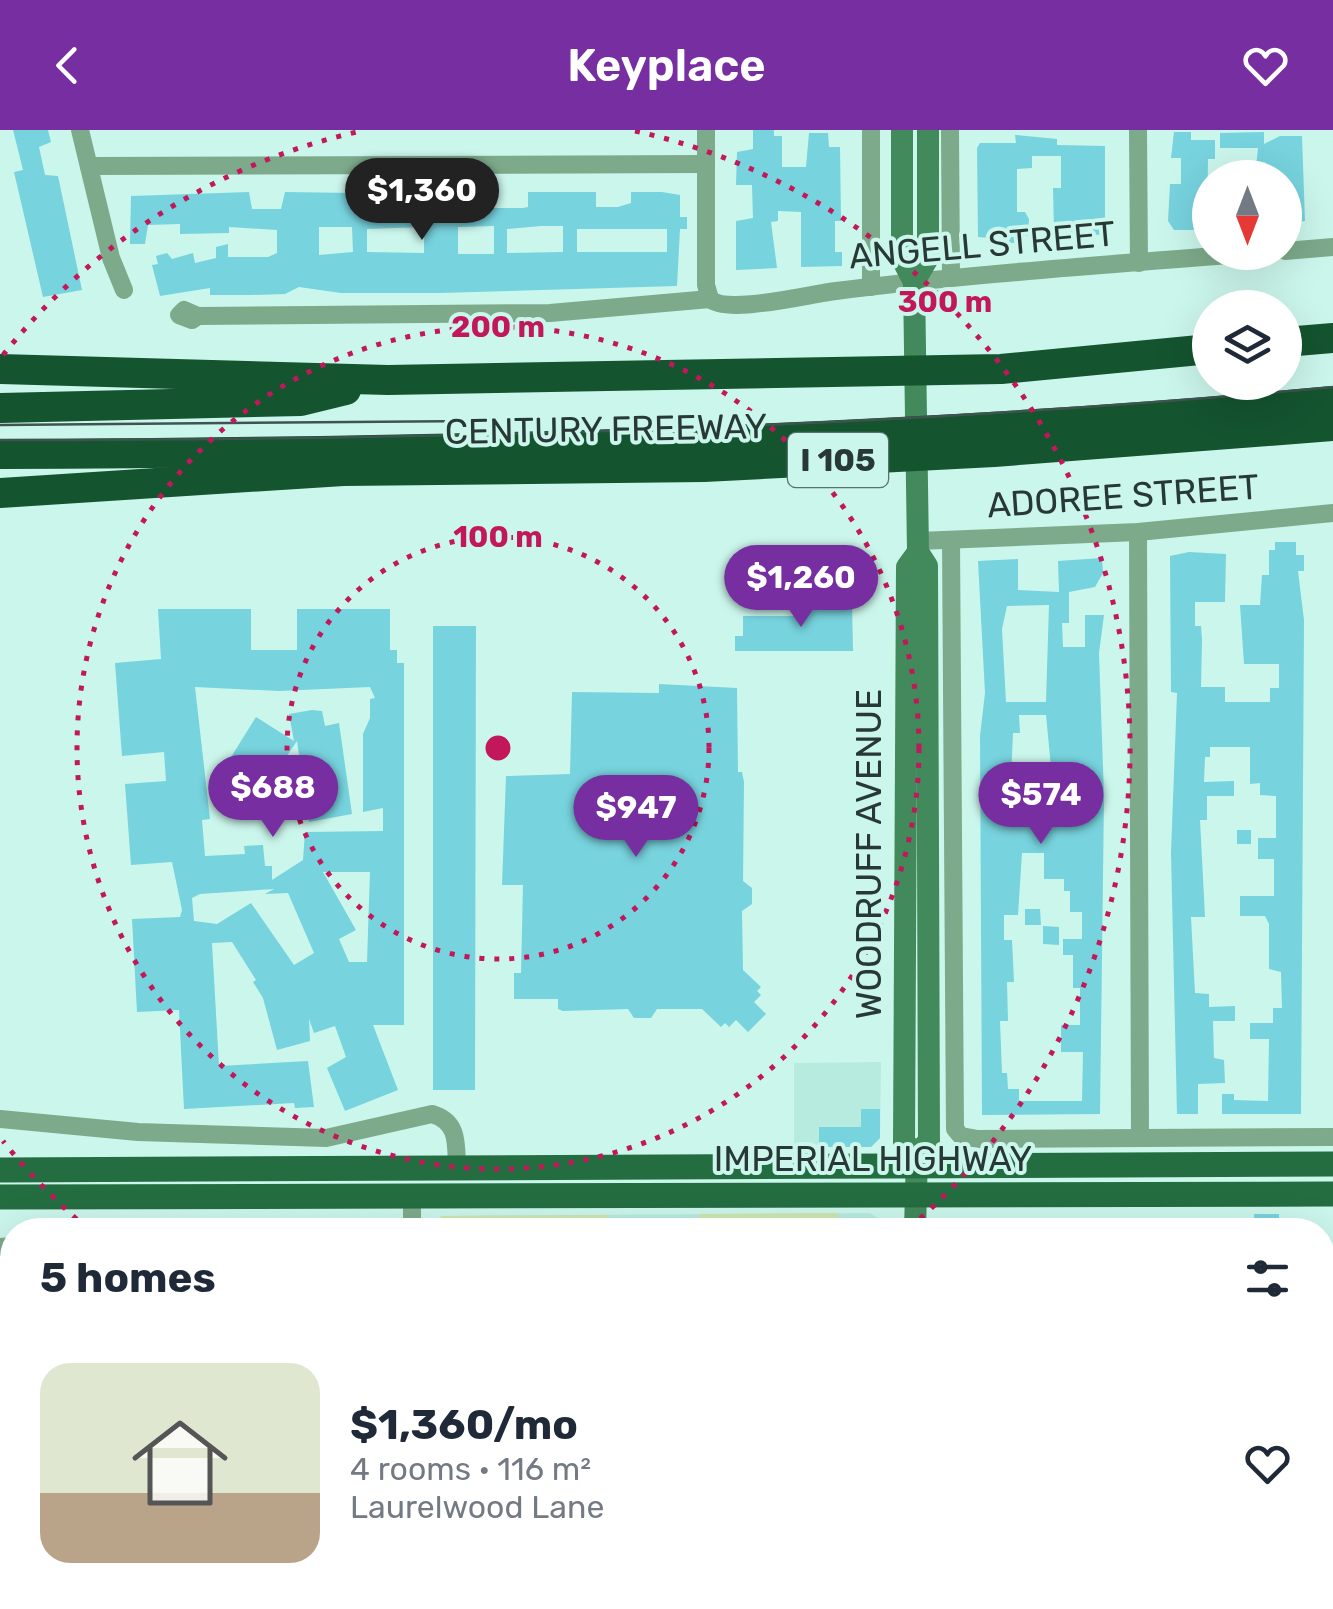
<!DOCTYPE html>
<meta charset="utf-8">
<style>
body{margin:0;font-family:Rubik,sans-serif;background:#f6f6f7;color:#1f2937;height:100vh;display:flex;flex-direction:column;font-size:38px;white-space:nowrap}
*{box-sizing:border-box;margin:0}
p{font-size:32px;color:#747a83}
.icon{flex:none;width:55px;height:55px;fill:none;stroke:currentColor;stroke-width:2;stroke-linecap:round;stroke-linejoin:round}
.map{position:relative;flex:1;overflow:hidden}
.panel{position:absolute;left:0px;top:1088px;width:1335px;height:392px;display:flex;flex-direction:column;background:#fff;border-radius:40px 40px 0 0;box-shadow:0 10px 40px #0002}
.panel>*{flex:none}
.needle{width:65px;rotate:180deg}
.controls{position:absolute;left:1192px;top:30px;display:grid;gap:20px}
.controls a{display:grid;place-items:center;width:110px;height:110px;border-radius:50%;background:#fff;box-shadow:0 10px 40px #0002;font-size:50px}
.price{position:absolute;translate:-50% -85px;padding:0 22px;border-radius:35px;background:#762ea1;color:#fff;font-size:32px;line-height:65px;filter:drop-shadow(0 2px 5px #0008)}
.price::after{content:'';position:absolute;left:50%;top:60px;width:30px;height:22px;margin-left:-15px;background:inherit;clip-path:polygon(0 0,100% 0,50% 100%)}
.price.current{background:#222;color:#fff}
ul{padding:0;list-style:none}
li{display:flex;align-items:center;gap:30px;height:250px;padding:0 40px}
li span{display:grid;place-items:center;flex:none;width:280px;height:200px;border-radius:30px;color:#555}
li>.icon{margin-inline-start:auto}
span .icon{width:120px;height:120px;fill:#fffc;stroke-width:1}
li b{font-size:42px}
h2{display:flex;justify-content:space-between;align-items:center;height:120px;padding:0 40px;font-size:42px}
header{display:flex;justify-content:space-between;align-items:center;height:130px;padding:0 40px;background:#762ea1;color:#fff;font-size:45px;font-weight:600}
.map>svg:first-child{display:block}
.built{fill:#b7ebe0}
.green{fill:#cde6af}
.building{fill:#77d3de;fill-rule:evenodd}
.lines{fill:none;stroke-linecap:round;stroke-linejoin:round}
.street{stroke:#7daa8a;stroke-width:18}
.secondary{stroke:#42895b;stroke-width:22}
.primary{stroke:#246d41;stroke-width:25}
.highway{stroke:#14542f;stroke-width:30}
.tram{stroke:#3f544f;stroke-width:2.5}
.ring{fill:none;stroke:#c2185b;stroke-width:5;stroke-dasharray:5 10}
.labels{text-anchor:middle;dominant-baseline:central;stroke-width:8;stroke-linejoin:round;paint-order:stroke}
.shield{fill:#cbf6ec;stroke:#59726c;stroke-width:2.5}
.shield-label{font-size:32px;font-weight:bold;fill:#283935}
.street-label{font-size:35px;fill:#283935;stroke:#cbf6ec}
.centre{fill:#c2185b;stroke:#cbf6ec;stroke-width:5}
.ring-label{font-size:30px;text-anchor:middle;font-weight:bold;fill:#c2185b;stroke:#cbf6ec;stroke-width:8;stroke-linejoin:round;paint-order:stroke}
</style>
<header><svg class="icon" aria-label="back" viewBox="0 0 24 24"><path d="M15 5l-7 7 7 7"/></svg>Keyplace<svg class="icon" aria-label="heart" viewBox="0 0 24 24"><path d="M12 20l-8-8c-3-5 5-10 8-4 3-6 11-1 8 4z"/></svg></header>
<div class="map">
<svg width="1333" height="1479" viewBox="0 0 1333 1479">
<rect width="100%" height="100%" fill="#cbf6ec"/>
<g class="built">
<polygon points="881,932 880,1008 871,1017 794,1017 794,933"/>
<polygon points="870,1083 885,1093 885,1100 436,1100 441,1086"/>
<polygon points="299,1468 886,1468 886,1479 294,1479"/>
<rect x="947" y="1468" width="374" height="11"/>
</g>
<g class="green">
<polygon points="838,1083 838,1100 692,1100 700,1084"/>
<polygon points="609,1085 609,1100 436,1100 441,1086"/>
<polygon points="22,1468 140,1468 141,1479 23,1479"/>
</g>
<g class="building">
<polygon points="13,0 48,0 51,12 39,17 45,45 58,46 82,160 43,167 14,42 23,40"/>
<polygon points="753,0 774,0 774,6 782,6 782,37 806,37 809,3 828,3 829,17 840,17 841,91 835,91 835,122 842,122 842,136 801,137 801,82 778,81 778,91 771,92 777,138 736,140 736,91 753,88 752,55 736,55 737,22 753,19"/>
<polygon points="1174,2 1191,2 1191,10 1215,10 1215,29 1208,29 1207,100 1174,100 1168,91 1170,54 1181,54 1181,28 1171,28"/>
<polygon points="1264,2 1264,14 1280,6 1302,6 1305,91 1285,94 1285,48 1255,48 1258,18 1220,18 1220,3"/>
<polygon points="1015,5 1057,9 1057,15 1105,16 1105,105 1054,103 1053,58 1061,58 1061,26 1032,26 1032,38 1017,39 1017,82 1025,82 1029,89 1028,106 1017,106 1017,113 989,113 989,108 978,107 977,18 980,13 1016,13"/>
<path d="M249 62 252 79H281L285 62 353 63 354 75 389 77V62H423L426 74H457V62H492L494 78H523L528 77V62H596V77H618L631 73V62H662L680 65V87H687V99H680L677 156 439 163H341L299 157 285 164 250 165H210V158L160 166 152 135 158 134 156 126 167 123 172 129 193 123 195 133 216 128V117L228 114V127H268L277 123V100L229 97V103L180 104V94L148 95 145 114H130L131 66ZM494 96V124H458V97ZM541 96H563V122L507 123V99ZM319 97H352L353 122 319 125ZM424 97V123L367 122V99ZM577 99H667V122H577Z"/>
<polygon points="1275,412 1296,412 1296,425 1304,425 1304,441 1298,441 1304,490 1301,984 1222,984 1222,964 1234,964 1234,970 1268,971 1269,909 1250,909 1250,893 1273,893 1273,878 1282,878 1281,842 1269,839 1269,794 1265,786 1240,786 1240,766 1274,766 1274,729 1258,729 1258,708 1276,708 1276,666 1260,665 1260,653 1250,654 1250,617 1210,617 1210,627 1205,627 1204,652 1234,651 1234,666 1207,666 1207,690 1200,690 1205,787 1191,787 1195,863 1209,864 1209,877 1235,876 1235,891 1213,891 1214,928 1224,930 1225,953 1198,954 1198,984 1177,984 1171,723 1177,563 1171,562 1170,426 1189,422 1226,424 1225,472 1195,472 1195,496 1201,496 1202,510 1201,557 1225,557 1225,572 1270,572 1270,558 1279,558 1279,534 1244,534 1240,475 1260,475 1262,445 1269,445 1269,420 1275,420"/>
<path d="M1102 428 1103 443 1095 457 1069 462V493H1062L1063 517H1085V485H1104L1099 523 1104 666 1100 984 982 985 980 606 985 563 978 431 1018 429V460L1059 462 1058 431ZM1049 475 1046 572H1006L1002 499 1007 476ZM1019 585H1046L1051 637 1043 639 1044 684H1022V670H1010L1013 603H1020ZM1022 723H1044V749H1064V761H1070V782H1082V809H1063V825H1073V858H1080V895H1061V922H1083L1082 971H1019V959H1008L1007 943H1002L1000 891H1008L1007 852H1014L1012 810H1004V785H1018Z"/>
<polygon points="852,472 853,521 735,521 735,506 743,506 743,486 806,486 806,473"/>
<path d="M158 479H251V520H297V479H390V520H397V533H404V895H373L398 960 345 981 327 938 346 927 335 896 314 903 309 889 310 911 277 920 263 868 253 852 256 850 232 812 212 813 219 936 308 931 314 977 295 978 294 973 184 979 179 880 137 882 132 789 180 787 182 780 172 732 131 735 125 654 166 651 164 622 122 626 115 533 161 529ZM195 557 279 561 370 557 375 568 370 569V588L363 604V682L383 678V701L305 702 303 730 272 750V736H265L263 715 244 716 245 724 205 726 202 690 210 689ZM323 742H370L367 832H349L339 809 356 800ZM274 759 265 764 288 763 314 823 294 835 251 773 217 794 194 791 192 768 200 764Z"/>
<polygon points="433,496 476,496 475,960 433,960"/>
<polygon points="659,554 737,558 738,642 742,642 744,652 743,751 752,758 752,774 742,781 743,840 761,857 757,861 761,865 754,872 766,884 748,902 736,890 729,897 725,893 721,897 702,879 657,879 651,888 634,888 628,879 563,881 558,879 558,869 514,869 514,843 521,843 523,755 502,755 506,646 570,644 572,562 659,563"/>
<polygon points="312,580 322,581 325,596 339,593 352,684 309,692 297,611 250,680 211,659 256,587 294,611 289,584"/>
<rect x="1237" y="700" width="14" height="14"/>
<polygon points="1025,779 1040,779 1041,795 1025,795"/>
<polygon points="1043,796 1059,797 1059,815 1043,814"/>
<polygon points="861,979 880,979 880,1008 871,1017 819,1017 819,997 861,997"/>
<polygon points="1254,1084 1279,1084 1279,1100 1177,1100 1178,1089 1254,1089"/>
<polygon points="9,1288 14,1479 0,1479 0,1289"/>
<polygon points="170,1468 272,1468 267,1479 166,1479"/>
<polygon points="668,1468 809,1469 809,1479 668,1479"/>
</g>
<g class="lines">
<g class="street">
<polyline points="80,0 111,128 124,160"/>
<polyline points="706,0 706,155 710,169"/>
<polyline points="871,0 871,157"/>
<polyline points="950,0 951,148"/>
<polyline points="1138,0 1139,133"/>
<polyline points="89,36 706,34"/>
<polyline points="1285,121 1333,117"/>
<path d="M710 169C727 185 809 164 836 161 978 143 1121 134 1264 122"/>
<polyline points="198,186 184,180 179,185 192,190 198,186 550,183 710,169"/>
<polyline points="1138,402 1140,1007"/>
<polyline points="951,410 955,999 961,1006 978,1009 1333,1007"/>
<polyline points="918,411 1138,402 1333,383"/>
<path d="M0 989 138 1002 326 1008 432 984C459 992 456 1014 457 1038"/>
<polyline points="220,1100 307,1100"/>
<polyline points="412,1100 412,1065"/>
<polyline points="0,1117 12,1116"/>
</g>
<g class="secondary">
<polyline points="902,0 902,129 914,152 918,422 927,436 929,1011 917,1024"/>
<polyline points="914,152 928,128 928,0"/>
<polyline points="915,1100 917,1024 904,1013 907,437 918,422"/>
<polyline points="912,1468 912,1479"/>
</g>
<g class="primary">
<polyline points="0,1040 1333,1034"/>
<polyline points="0,1067 1333,1064"/>
</g>
<g class="highway">
<polyline points="1285,212 1333,208"/>
<polyline points="0,239 388,250 1001,239 1210,219"/>
<polyline points="0,278 301,271 346,260"/>
<path d="M0 324C445 322 890 312 1333 271"/>
<polyline points="0,363 343,341 704,337 994,322 1333,296"/>
</g>
<g class="tram">
<polyline points="0,295 476,291"/>
<path d="M0 310C445 310 890 298 1333 257"/>
</g>
</g>
<g class="ring">
<circle cx="498" cy="618" r="211"/>
<circle cx="498" cy="618" r="421"/>
<path d="M88 1099A632 632 0 0 1 3 1011M3 225A632 632 0 0 1 361 1M635 1A632 632 0 0 1 908 1099"/>
</g>
<g class="labels">
<rect class="shield" x="788" y="303" width="100" height="54" rx="8"/>
<g class="shield-label">
<text x="838" y="330">I 105</text>
</g>
<g class="street-label">
<text transform="translate(982 115) rotate(-5)">ANGELL STREET</text>
<text transform="translate(606 299) rotate(-1)">CENTURY FREEWAY</text>
<text transform="translate(1123 366) rotate(-4)">ADOREE STREET</text>
<text transform="translate(869 724) rotate(-90)">WOODRUFF AVENUE</text>
<text x="873" y="1029">IMPERIAL HIGHWAY</text>
</g>
</g>
<circle cx="498" cy="618" r="15" class="centre"/>
<g class="ring-label">
<text x="945" y="182">300 m</text>
<text x="498" y="207">200 m</text>
<text x="498" y="417">100 m</text>
</g>
</svg>
<div class="controls">
<a><svg class="needle" viewBox="-14 -14 28 28"><path d="M0-13l5 13h-10z" fill="#e53935"/><path d="M0 13l5-13h-10z" fill="#747a83"/></svg></a>
<a><svg class="icon" aria-label="layers" viewBox="0 0 24 24"><path d="M12 4l9 5-9 5-9-5zM3 14l9 5 9-5"/></svg></a>
</div>
<b class="price current" style="left:422px;top:113px">$1,360</b>
<b class="price" style="left:801px;top:500px">$1,260</b>
<b class="price" style="left:273px;top:710px">$688</b>
<b class="price" style="left:1041px;top:717px">$574</b>
<b class="price" style="left:636px;top:730px">$947</b>
<section class="panel">
<h2>5 homes<svg class="icon" aria-label="filters" viewBox="0 0 24 24"><path d="M4 7h16M4 17h16"/><circle cx="9" cy="7" r="2"/><circle cx="15" cy="17" r="2"/></svg></h2>
<ul>
<li><span style="background:linear-gradient(#dfe7d0 65%,#b9a48a 0)"><svg class="icon" aria-label="home" viewBox="0 0 24 24"><path d="M3 11l9-7 9 7M6 9v11h12V9"/></svg></span><div><b>$1,360/mo</b><p>4 rooms · 116 m²</p><p>Laurelwood Lane</p></div><svg class="icon" aria-label="heart" viewBox="0 0 24 24"><path d="M12 20l-8-8c-3-5 5-10 8-4 3-6 11-1 8 4z"/></svg></li>
</ul>
</section>
</div>
